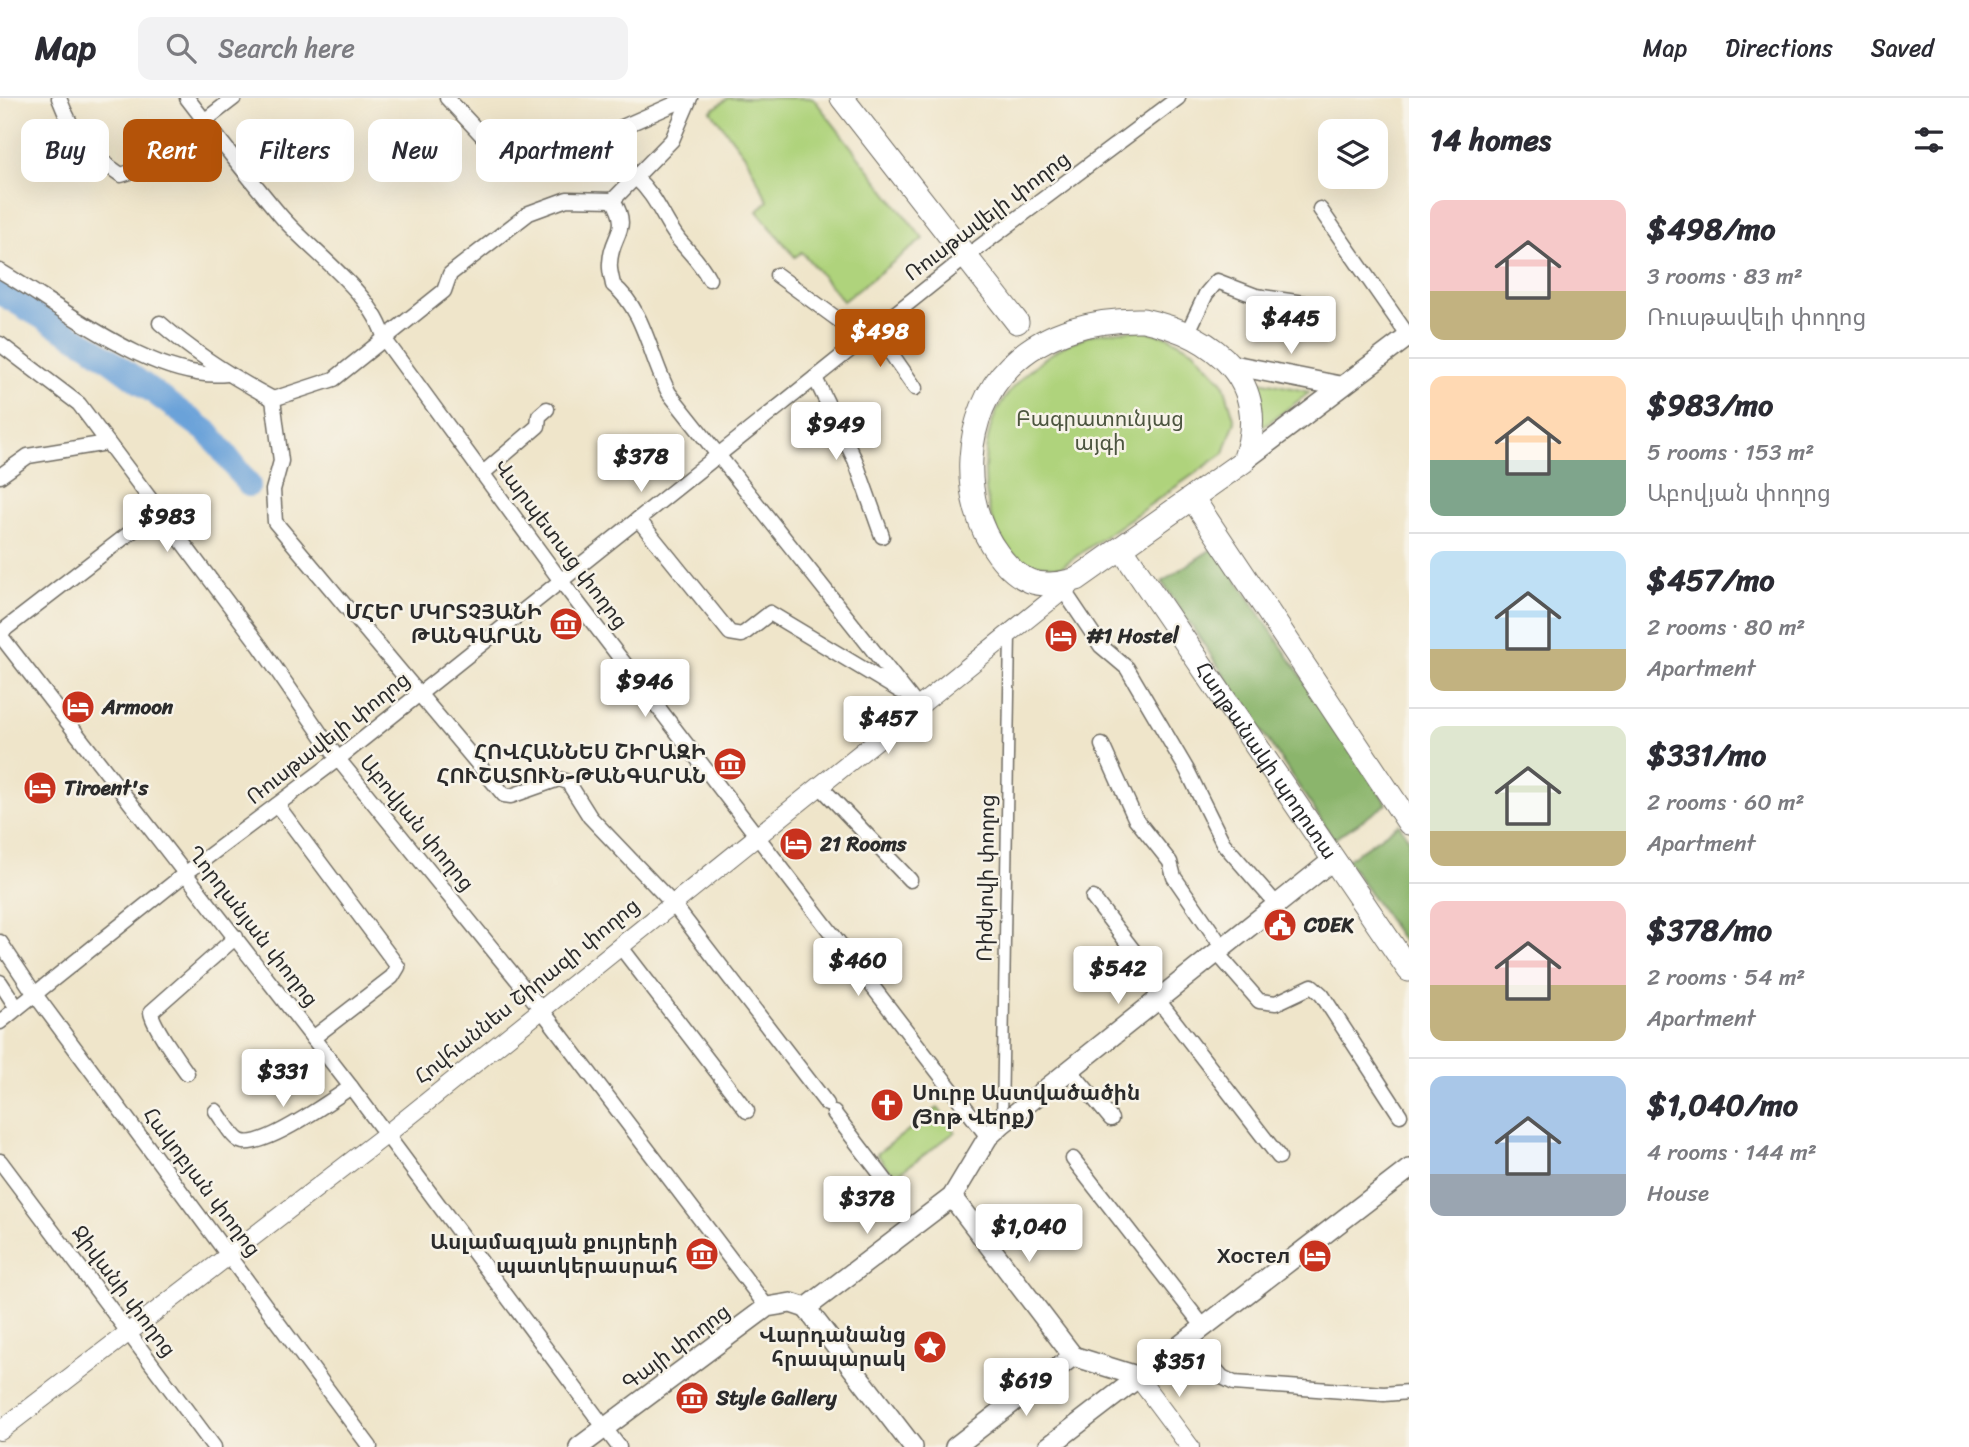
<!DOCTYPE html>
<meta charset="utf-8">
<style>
body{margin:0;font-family:Sriracha,"Noto Sans Armenian",sans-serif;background:#f2f2f3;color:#2b2b33;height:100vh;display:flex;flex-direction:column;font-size:26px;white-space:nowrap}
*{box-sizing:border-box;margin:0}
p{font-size:23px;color:#7c7c81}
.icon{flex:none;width:38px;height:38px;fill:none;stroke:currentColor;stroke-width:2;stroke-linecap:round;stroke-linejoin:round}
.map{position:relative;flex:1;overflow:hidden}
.sheet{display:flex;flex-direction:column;background:#fff;width:560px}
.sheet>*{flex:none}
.hud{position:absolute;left:21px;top:21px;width:665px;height:63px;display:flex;gap:14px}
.fabs{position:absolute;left:1318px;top:21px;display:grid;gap:14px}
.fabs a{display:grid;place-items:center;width:70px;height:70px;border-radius:14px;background:#fff;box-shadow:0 7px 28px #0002;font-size:35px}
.price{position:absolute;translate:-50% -60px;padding:0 16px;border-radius:7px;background:#fff;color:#222;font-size:23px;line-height:46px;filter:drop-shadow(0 2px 4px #0008)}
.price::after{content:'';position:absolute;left:50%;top:42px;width:21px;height:16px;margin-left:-10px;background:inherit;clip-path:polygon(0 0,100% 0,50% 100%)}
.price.active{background:#b45309;color:#fff}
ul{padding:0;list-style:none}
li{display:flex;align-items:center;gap:21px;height:175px;padding:0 21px}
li+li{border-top:2px solid #e1e1e2}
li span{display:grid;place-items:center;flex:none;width:196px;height:140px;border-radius:14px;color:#555}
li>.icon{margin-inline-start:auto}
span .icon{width:84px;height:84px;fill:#fffc;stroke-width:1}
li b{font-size:30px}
h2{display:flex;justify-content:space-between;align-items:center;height:84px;padding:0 21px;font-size:30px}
.tag{padding:0 24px;border-radius:14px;background:#fff;box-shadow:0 7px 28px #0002;font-size:24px;line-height:63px}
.tag.active{background:#b45309;color:#fff}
header{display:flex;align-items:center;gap:42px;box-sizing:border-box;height:98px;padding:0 35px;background:#fff;border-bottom:2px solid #e1e1e2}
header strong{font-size:33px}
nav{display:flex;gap:38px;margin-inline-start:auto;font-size:24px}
.search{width:490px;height:63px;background:#f2f2f3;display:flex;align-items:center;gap:18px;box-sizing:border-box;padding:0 24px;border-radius:14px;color:#7c7c81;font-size:26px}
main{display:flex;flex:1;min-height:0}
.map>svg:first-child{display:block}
.green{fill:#afd37c;stroke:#6d7f54;stroke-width:2}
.forest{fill:#8bb56c;stroke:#5b704c;stroke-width:2}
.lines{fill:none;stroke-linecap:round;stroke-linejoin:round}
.river{stroke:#6ba2d9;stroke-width:24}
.pedestrian-casing{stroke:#706c63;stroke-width:13}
.minor-casing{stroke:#706c63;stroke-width:17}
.tertiary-casing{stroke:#706c63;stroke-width:20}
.secondary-casing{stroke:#706c63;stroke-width:22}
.trunk-casing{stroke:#706c63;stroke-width:25}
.pedestrian{stroke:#fff;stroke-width:10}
.minor{stroke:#fff;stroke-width:14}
.tertiary{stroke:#fff;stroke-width:18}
.secondary{stroke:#fff;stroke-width:19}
.trunk{stroke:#fff;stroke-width:23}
.labels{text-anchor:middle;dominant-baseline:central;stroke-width:5;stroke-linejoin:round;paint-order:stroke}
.street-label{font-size:21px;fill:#2b2b2b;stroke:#f7f3e8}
.park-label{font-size:21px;fill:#4c553f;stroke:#f7f3e8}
.poi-label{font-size:21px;font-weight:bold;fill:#2b2b2b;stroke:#f7f3e8;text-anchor:start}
</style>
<header>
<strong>Map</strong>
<div class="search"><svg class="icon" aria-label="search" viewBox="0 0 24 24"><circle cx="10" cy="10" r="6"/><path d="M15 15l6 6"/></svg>Search here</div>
<nav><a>Map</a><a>Directions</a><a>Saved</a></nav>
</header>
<main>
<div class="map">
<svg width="1409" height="1349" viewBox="0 0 1409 1349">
<rect width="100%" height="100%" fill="#f7f3e8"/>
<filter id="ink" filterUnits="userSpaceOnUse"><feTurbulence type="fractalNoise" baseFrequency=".0143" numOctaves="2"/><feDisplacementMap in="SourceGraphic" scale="14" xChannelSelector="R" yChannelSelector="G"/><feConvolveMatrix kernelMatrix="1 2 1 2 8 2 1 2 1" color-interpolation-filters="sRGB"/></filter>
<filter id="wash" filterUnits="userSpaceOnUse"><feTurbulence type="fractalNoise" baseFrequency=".00686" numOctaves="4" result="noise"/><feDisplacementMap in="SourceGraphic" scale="28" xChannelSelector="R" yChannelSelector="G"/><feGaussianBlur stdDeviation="1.57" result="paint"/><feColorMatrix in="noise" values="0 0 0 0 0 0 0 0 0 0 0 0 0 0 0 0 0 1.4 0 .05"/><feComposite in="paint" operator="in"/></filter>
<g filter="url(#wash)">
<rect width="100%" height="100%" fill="#efe5ca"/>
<g class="green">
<polygon points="728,0 813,0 923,141 843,203 802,154 795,159 757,113 768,103 746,59 711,13"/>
<path d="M1144 232 1169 239 1193 252 1223 284 1235 323 1224 355 1061 469C1049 468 1036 468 1025 463 979 443 977 350 997 313 1014 281 1051 250 1085 239 1104 232 1125 233 1144 232Z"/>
<polygon points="1251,281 1310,294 1259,332"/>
<polygon points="938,1010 955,1034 894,1079 877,1056"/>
</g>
<g class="forest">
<polygon points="1215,449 1387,706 1334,741 1162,484"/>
<polygon points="1399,726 1409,741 1409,852 1347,762"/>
</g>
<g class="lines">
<polyline class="river" points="0,195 91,248 209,335 249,387"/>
</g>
</g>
<g filter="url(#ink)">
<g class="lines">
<defs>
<polyline id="pedestrian" points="1002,1025 1010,535"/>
<g id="minor">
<path d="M59 0C73 37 88 55 121 77L143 70 234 0"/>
<path d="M187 0C217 39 248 79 280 117 312 155 373 194 385 242L561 483 988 1039"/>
<polyline points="447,0 490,46 568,53 688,0"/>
<path d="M635 79C658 100 662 120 679 142 690 155 701 165 709 181"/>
<path d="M613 102C632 133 611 136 610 165 609 172 612 180 613 187 645 212 650 260 669 295L918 609"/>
<polyline points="1320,111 1409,239"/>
<path d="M0 173C61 208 154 284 227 276"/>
<polyline points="777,177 840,223 860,243"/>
<path d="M160 225C195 256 232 279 273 301"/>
<polyline points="875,232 915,290"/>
<polyline points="1187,236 1206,196 1217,183 1256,198 1303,205"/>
<polyline points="0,246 79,306 260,548 338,661 541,911 767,1209"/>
<polyline points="815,280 855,362 882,438"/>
<polyline points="273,301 281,363 273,392 275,424 504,697 511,698 559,681 568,684 590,719 673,806 827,1006"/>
<polyline points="273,301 334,281 444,193 450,176 529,115 567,101 613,102 672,42 690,0"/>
<polyline points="482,376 538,328 539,318 547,311"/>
<polyline points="0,378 28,358 107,345"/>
<polyline points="638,421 730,535 742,537 770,515 900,593"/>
<polyline points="1064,493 1101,548 1127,570 1187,672 1223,745 1277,807"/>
<polyline points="0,535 157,414"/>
<polyline points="0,537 351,989 619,1349"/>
<polyline points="1102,647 1135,720 1170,764 1174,779 1223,850"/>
<polyline points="820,688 910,782"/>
<polyline points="277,707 398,869 392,879 313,940"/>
<polyline points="1093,800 1149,873 1158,902 1279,1059"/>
<polyline points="0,844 34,895 370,1349"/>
<polyline points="620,848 747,1013"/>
<polyline points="1217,855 1259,903 1276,905 1312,888 1322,897 1400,1017"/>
<polyline points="0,884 17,910"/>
<polyline points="0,924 186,775 338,661 966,159 1178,0"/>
<polyline points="1070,972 1111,1021"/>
<path d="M187 975C179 964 152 926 151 914L236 839"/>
<path d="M216 1013C223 1022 231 1038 240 1043 261 1053 332 1002 351 989"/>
<polyline points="834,1015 892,1091"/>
<polyline points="1073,1061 1203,1228"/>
<polyline points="0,1063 214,1349"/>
<polyline points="1188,1239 1222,1279 1234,1285 1384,1296 1409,1294"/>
</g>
<g id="tertiary">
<polyline points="1137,1278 1190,1349"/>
<polyline points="0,1333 387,1036 1076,482"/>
</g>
<g id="secondary">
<polyline points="1233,267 1340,288"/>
<polyline points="1244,363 1409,238"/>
<polyline points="952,1099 1073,1258"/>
<polyline points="806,1210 952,1099 988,1039 1002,1026 1334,761"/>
<polyline points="806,1210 913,1349"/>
<polyline points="1073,1258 1137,1278"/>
<polyline points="579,1349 767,1209 791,1205 806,1210"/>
<polyline points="955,1349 1073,1258"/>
<polyline points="1048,1349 1409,1071"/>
</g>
<g id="trunk">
<polyline points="842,0 1017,224"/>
<path d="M1143 222C1214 237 1273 283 1244 363L1077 481C1062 485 1046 489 1030 483 1017 478 1006 467 998 456 958 404 962 315 1010 268 1045 233 1095 221 1143 222Z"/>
<polyline points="1193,401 1409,725"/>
<path id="s1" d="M1122 451 1409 872"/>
</g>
</defs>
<use href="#pedestrian" class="pedestrian-casing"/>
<use href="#minor" class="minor-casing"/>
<use href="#tertiary" class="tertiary-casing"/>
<use href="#secondary" class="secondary-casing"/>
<use href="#trunk" class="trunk-casing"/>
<use href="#pedestrian" class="pedestrian"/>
<use href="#minor" class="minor"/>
<use href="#tertiary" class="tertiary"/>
<use href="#secondary" class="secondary"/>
<use href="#trunk" class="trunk"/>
</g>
</g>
<defs>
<symbol id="museum-disc" viewBox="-11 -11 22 22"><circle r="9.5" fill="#c8321e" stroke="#f7f3e8"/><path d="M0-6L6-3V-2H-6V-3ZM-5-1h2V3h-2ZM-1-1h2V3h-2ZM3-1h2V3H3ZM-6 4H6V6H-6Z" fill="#fff"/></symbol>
<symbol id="hotel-disc" viewBox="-11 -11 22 22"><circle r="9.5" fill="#c8321e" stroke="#f7f3e8"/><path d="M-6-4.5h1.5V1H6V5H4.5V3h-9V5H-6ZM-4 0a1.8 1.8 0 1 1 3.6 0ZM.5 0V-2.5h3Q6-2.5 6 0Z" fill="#fff"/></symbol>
<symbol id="civic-disc" viewBox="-11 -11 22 22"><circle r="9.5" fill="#c8321e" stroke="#f7f3e8"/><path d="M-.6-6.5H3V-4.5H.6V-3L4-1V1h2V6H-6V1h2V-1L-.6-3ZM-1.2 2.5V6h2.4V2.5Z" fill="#fff"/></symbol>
<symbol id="church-disc" viewBox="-11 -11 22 22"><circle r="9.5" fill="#c8321e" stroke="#f7f3e8"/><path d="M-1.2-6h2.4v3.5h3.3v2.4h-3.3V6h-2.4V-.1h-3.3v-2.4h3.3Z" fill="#fff"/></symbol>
<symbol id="sight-disc" viewBox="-11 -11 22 22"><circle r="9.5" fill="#c8321e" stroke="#f7f3e8"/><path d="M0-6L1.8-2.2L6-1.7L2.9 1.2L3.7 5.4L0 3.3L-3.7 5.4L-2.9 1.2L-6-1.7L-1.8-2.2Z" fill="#fff"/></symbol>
</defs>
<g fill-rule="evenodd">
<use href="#museum-disc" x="547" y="507" width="38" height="38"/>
<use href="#hotel-disc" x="1042" y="519" width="38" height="38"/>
<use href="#hotel-disc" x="59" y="590" width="38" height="38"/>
<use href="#museum-disc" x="711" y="647" width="38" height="38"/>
<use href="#hotel-disc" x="21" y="671" width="38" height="38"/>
<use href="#hotel-disc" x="777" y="727" width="38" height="38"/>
<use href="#civic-disc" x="1261" y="808" width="38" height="38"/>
<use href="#church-disc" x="868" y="988" width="38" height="38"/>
<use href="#museum-disc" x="683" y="1137" width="38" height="38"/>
<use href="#hotel-disc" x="1296" y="1139" width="38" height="38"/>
<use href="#sight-disc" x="911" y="1230" width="38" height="38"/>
<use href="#museum-disc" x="673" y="1281" width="38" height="38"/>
</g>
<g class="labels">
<g class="street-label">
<text transform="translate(987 118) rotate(-37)">Ռուսթավելի փողոց</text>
<text transform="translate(561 446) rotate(53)">Վարպետաց փողոց</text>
<text transform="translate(328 640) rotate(-38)">Ռուսթավելի փողոց</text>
<text stroke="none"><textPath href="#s1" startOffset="256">Հաղթանակի պողոտա</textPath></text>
<text transform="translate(417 725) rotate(51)">Աբովյան փողոց</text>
<text transform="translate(986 780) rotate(-89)">Ռիժկովի փողոց</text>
<text transform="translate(253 828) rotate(52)">Ղորղանյան փողոց</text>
<text transform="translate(527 893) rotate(-39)">Հովհաննես Շիրազի փողոց</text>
<text transform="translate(202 1084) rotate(53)">Հակոբյան փողոց</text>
<text transform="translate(124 1193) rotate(53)">Ջիվանի փողոց</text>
<text transform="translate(676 1249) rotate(-37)">Գայի փողոց</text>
</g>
<g class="park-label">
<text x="1100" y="321">Բագրատունյաց<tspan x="1100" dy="24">այգի</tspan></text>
</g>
<g class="poi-label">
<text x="542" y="514" text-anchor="end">ՄՀԵՐ ՄԿՐՏՉՅԱՆԻ<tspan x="542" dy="24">ԹԱՆԳԱՐԱՆ</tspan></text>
<text x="1086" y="538">#1 Hostel</text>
<text x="102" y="609">Armoon</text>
<text x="706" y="654" text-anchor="end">ՀՈՎՀԱՆՆԵՍ ՇԻՐԱԶԻ<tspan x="706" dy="24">ՀՈՒՇԱՏՈՒՆ-ԹԱՆԳԱՐԱՆ</tspan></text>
<text x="64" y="690">Tiroent's</text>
<text x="820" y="746">21 Rooms</text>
<text x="1304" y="827">CDEK</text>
<text x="912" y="995">Սուրբ Աստվածածին<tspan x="912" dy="24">(Յոթ Վերք)</tspan></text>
<text x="678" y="1144" text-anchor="end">Ասլամազյան քույրերի<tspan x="678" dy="24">պատկերասրահ</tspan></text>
<text x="1290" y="1158" text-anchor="end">Хостел</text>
<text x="906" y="1237" text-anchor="end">Վարդանանց<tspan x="906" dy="24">հրապարակ</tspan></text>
<text x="716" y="1300">Style Gallery</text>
</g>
</g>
</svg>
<div class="fabs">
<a><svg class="icon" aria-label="layers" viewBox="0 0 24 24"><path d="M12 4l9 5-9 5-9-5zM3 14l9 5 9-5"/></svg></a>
</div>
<b class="price" style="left:1291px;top:258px">$445</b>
<b class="price active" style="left:880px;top:271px">$498</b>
<b class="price" style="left:836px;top:364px">$949</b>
<b class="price" style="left:641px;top:396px">$378</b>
<b class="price" style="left:167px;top:456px">$983</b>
<b class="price" style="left:645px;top:621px">$946</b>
<b class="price" style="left:888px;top:658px">$457</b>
<b class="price" style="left:858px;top:900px">$460</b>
<b class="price" style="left:1118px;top:908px">$542</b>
<b class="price" style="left:283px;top:1011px">$331</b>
<b class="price" style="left:867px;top:1138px">$378</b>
<b class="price" style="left:1029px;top:1166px">$1,040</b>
<b class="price" style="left:1179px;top:1301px">$351</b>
<b class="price" style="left:1026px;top:1320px">$619</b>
<div class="hud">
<a class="tag">Buy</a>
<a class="tag active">Rent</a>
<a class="tag">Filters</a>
<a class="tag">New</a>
<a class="tag">Apartment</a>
</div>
</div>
<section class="sheet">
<h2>14 homes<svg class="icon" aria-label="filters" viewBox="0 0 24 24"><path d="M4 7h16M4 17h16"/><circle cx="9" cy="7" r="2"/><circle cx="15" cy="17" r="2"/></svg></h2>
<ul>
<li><span style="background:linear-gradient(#f6c9c9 65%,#c2b280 0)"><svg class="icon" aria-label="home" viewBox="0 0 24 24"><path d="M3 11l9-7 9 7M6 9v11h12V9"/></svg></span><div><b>$498/mo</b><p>3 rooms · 83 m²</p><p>Ռուսթավելի փողոց</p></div></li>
<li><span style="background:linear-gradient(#ffd9b3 60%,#7fa58c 0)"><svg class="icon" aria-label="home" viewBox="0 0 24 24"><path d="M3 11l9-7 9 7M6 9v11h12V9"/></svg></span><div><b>$983/mo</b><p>5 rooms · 153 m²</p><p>Աբովյան փողոց</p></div></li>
<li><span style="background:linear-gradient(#bfe0f5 70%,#c2b280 0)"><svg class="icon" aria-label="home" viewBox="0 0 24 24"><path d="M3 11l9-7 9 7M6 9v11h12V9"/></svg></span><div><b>$457/mo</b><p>2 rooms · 80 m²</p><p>Apartment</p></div></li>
<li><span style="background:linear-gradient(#dfe7d0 75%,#c2b280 0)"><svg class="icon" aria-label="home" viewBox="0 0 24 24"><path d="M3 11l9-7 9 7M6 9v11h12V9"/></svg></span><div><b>$331/mo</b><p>2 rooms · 60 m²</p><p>Apartment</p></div></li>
<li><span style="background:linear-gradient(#f6c9c9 60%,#c2b280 0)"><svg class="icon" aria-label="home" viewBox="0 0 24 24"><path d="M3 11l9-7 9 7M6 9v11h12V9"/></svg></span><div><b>$378/mo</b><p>2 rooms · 54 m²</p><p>Apartment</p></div></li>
<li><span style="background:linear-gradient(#a9c7e8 70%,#9aa5b1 0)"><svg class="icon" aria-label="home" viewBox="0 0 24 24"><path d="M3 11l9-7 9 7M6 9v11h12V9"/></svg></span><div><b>$1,040/mo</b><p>4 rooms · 144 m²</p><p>House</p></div></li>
</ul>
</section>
</main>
